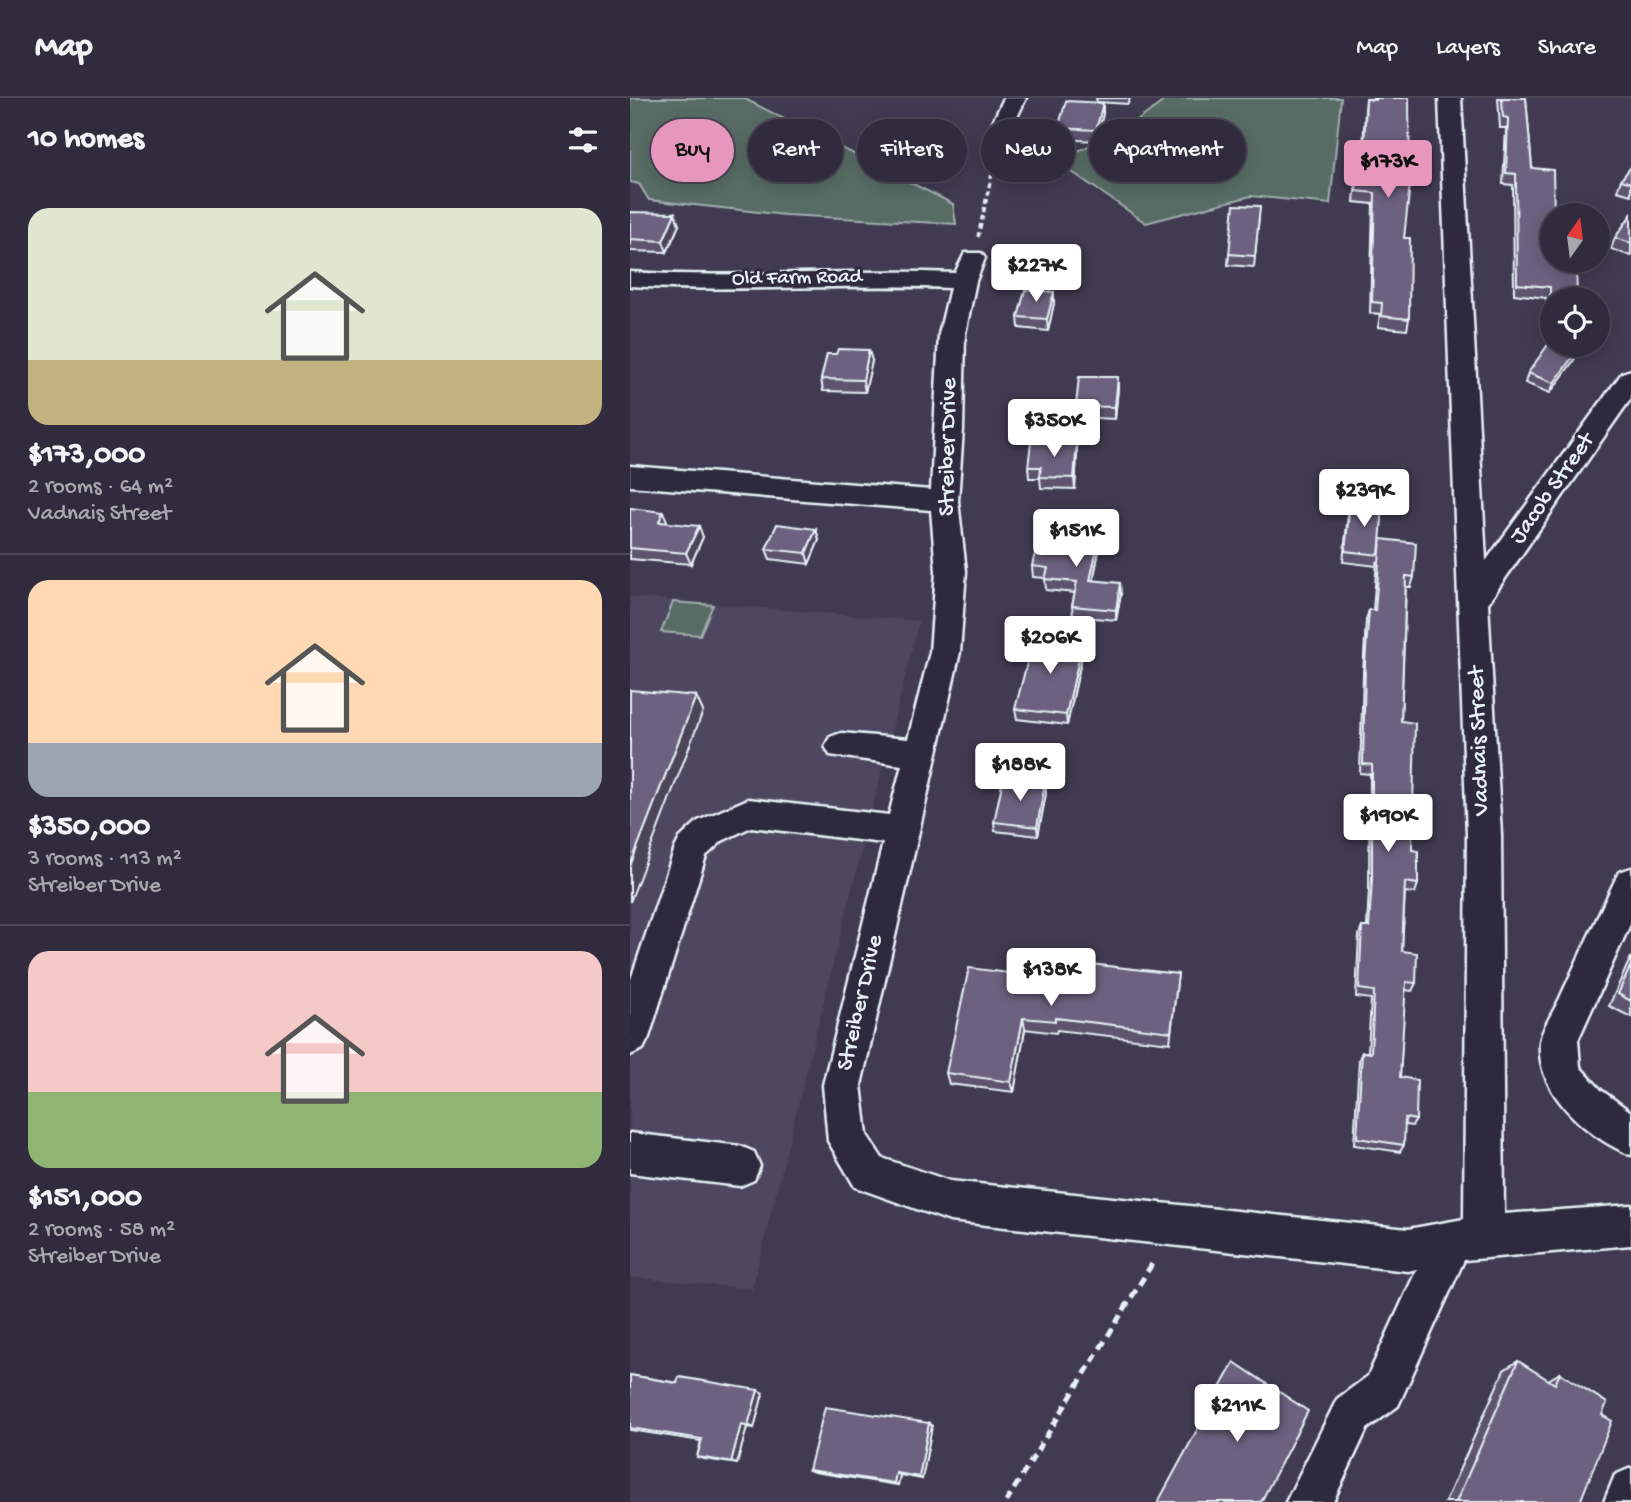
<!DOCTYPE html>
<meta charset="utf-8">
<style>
body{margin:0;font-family:"Gochi Hand",sans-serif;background:#393444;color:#f1f3f6;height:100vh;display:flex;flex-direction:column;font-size:26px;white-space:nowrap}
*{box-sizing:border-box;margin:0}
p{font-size:23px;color:#a8a7b0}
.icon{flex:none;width:38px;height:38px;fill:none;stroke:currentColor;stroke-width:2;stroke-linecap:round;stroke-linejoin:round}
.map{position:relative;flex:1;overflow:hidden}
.details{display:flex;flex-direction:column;background:#312c3d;width:630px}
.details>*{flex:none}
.hud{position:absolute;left:21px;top:21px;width:665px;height:63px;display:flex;gap:14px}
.needle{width:46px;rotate:14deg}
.buttons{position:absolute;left:910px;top:105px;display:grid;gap:14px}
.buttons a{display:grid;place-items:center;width:70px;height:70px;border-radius:50%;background:#312c3d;box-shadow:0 4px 18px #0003,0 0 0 2px #4c4857;font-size:35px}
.price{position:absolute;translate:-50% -60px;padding:0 16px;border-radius:7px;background:#fff;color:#222;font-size:23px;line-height:46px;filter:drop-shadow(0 2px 4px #0008)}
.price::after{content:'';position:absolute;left:50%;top:42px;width:21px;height:16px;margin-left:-10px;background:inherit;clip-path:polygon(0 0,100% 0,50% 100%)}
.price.current{background:#e797bd;color:#111}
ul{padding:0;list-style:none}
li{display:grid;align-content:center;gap:14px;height:371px;padding:0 28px}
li+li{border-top:2px solid #4c4857}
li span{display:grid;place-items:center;height:217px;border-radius:21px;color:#555}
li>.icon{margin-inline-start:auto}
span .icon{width:126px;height:126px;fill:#fffc;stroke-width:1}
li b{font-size:30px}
h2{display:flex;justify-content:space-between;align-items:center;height:84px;padding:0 28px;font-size:30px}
.pill{padding:0 24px;border-radius:32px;background:#312c3d;box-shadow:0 4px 18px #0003,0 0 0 2px #4c4857;font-size:24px;line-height:63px}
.pill.current{background:#e797bd;color:#111}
header{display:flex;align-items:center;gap:42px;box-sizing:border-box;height:98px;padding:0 35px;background:#312c3d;border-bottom:2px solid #4c4857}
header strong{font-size:33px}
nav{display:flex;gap:38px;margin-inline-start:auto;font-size:24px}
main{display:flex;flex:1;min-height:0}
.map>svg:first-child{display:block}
.built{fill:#4e475f}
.green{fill:#596c65;stroke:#a0aeae;stroke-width:2}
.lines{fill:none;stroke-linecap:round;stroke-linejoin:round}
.minor-casing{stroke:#e8f1f8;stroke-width:5}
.path-far1{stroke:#e8f1f8;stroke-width:3.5;stroke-dasharray:5 3.5;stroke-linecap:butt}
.path{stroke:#e8f1f8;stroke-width:5;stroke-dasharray:9 6;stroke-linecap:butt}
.minor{fill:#2f2a3d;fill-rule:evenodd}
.wall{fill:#5d546d;stroke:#e8f1f8;stroke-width:2}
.shaded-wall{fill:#4c4559;stroke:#e8f1f8;stroke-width:2}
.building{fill:#6c627f;stroke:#e8f1f8;stroke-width:2}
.labels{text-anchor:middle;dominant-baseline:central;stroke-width:6;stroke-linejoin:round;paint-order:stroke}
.far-street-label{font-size:21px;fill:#e8f1f8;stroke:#2f2a3d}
.street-label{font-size:24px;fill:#e8f1f8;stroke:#2f2a3d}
</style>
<header>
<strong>Map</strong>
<nav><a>Map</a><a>Layers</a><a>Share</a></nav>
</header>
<main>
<section class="details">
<h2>10 homes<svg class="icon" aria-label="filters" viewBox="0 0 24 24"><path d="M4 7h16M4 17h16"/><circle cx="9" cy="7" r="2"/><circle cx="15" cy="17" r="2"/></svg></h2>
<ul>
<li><span style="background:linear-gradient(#dfe7d0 70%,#c2b280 0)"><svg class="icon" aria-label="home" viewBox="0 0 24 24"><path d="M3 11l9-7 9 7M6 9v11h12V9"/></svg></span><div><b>$173,000</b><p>2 rooms · 64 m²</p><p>Vadnais Street</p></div></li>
<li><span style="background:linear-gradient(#ffd9b3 75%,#9aa5b1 0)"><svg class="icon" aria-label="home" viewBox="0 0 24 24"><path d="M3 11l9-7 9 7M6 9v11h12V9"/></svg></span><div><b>$350,000</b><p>3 rooms · 113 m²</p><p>Streiber Drive</p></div></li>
<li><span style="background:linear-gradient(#f6c9c9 65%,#8fb573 0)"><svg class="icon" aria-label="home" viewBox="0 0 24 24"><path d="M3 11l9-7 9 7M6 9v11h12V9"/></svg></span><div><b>$151,000</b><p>2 rooms · 58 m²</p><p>Streiber Drive</p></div></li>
</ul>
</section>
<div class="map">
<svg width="1001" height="1404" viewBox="0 0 1001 1404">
<rect width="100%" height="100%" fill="#413b51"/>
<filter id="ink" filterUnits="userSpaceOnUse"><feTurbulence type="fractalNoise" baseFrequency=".0143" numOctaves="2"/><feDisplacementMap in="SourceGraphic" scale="14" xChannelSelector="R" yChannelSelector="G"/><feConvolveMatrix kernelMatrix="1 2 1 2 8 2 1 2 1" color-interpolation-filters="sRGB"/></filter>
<g filter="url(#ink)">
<polygon class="built" points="0,499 289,523 122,1191 0,1179"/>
<g class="green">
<polygon points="0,0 113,0 323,106 326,126 155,117 19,102 9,86 0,84"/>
<polygon points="538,0 711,0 700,106 621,98 516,125 426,63 496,31"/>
<polygon points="43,504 83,507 70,537 31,534"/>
</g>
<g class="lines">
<defs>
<g id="minor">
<polygon points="374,0 396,0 382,30 371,37 360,30"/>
<path d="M809 0H831L856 463 992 275 1001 272V300L858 505 871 737 874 1116 1001 1107V1147L834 1162 768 1308 737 1331 703 1404H656L707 1301 738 1278 787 1171 778 1173 320 1123 225 1089 198 1043 193 987 253 745 121 729 92 743 76 758 19 939 13 951 0 957V884L45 750 50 740 68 723 118 701 259 717 272 667 200 657 195 648 200 639 211 635 278 641 300 554 306 473 301 412 0 388V368L301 392 309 236 320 190C213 185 107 195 0 188V174C108 181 217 170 325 175L335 155H351L355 160 346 183 335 236 333 331 328 403 336 473 330 554 231 987 237 1037 252 1060 320 1083 778 1131 834 1121 837 737Z"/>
<path d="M1001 770V824L948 942 950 969 971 992 1001 1014V1057C957 1039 906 995 910 944 912 930 924 913 930 900 949 858 969 816 989 774Z"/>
<polygon points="0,1035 110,1048 124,1054 130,1068 124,1082 110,1088 0,1075"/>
<polygon points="1001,1370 1001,1404 974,1404 985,1377"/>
</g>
</defs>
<use href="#minor" class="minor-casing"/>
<polyline class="path-far1" points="348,139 368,48"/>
<polyline class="path" points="376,1404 525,1161"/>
<use href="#minor" class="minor"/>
</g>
<g class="wall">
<polygon points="466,0 500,0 498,6 467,4"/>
<polygon points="743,0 779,0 774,140 779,221 777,232 748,229 750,216 740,215 743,106 724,104 729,50 733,50 735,12 736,1 743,1"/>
<polygon points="868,0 896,0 902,70 922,201 922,217 916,216 916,200 884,196 883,87 873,86 876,30 870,30"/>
<polygon points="473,16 466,43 429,41 428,30"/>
<polygon points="1001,69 1001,97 987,93 991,82"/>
<polygon points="630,108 624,169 598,167 599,156"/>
<polygon points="0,114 49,127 37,154 0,153"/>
<polygon points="1001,117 1001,158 981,151 985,140"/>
<polygon points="424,194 424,205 418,233 389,230 388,219"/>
<polygon points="948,251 944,262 920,295 895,285 898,275"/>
<polygon points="242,263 235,294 193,293 191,281"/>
<polygon points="488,290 485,321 447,319 446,308"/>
<polygon points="447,356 445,391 411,390 410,380 399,380 398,369"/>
<polygon points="720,405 750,445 784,479 781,489 776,489 771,623 782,752 788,786 785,795 775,794 772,853 786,885 782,893 775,892 770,979 786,1022 782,1028 774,1027 774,1047 770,1054 724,1047 729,961 732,954 738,954 741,901 726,899 729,837 732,829 737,829 739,790 740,676 730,675 733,575 736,522 739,512 743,512 747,463 746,468 713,464 718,416"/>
<polygon points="0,410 73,439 61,466 0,461"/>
<polygon points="186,431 189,442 179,466 140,461 136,451"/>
<polygon points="469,442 469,453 463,483 491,496 486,522 443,518 442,508 445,495 416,492 415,480 403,479 402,468"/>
<polygon points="453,554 437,627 387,621 385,611"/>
<polygon points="415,685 416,695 408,738 365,733 364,724"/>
<polygon points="1001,859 1001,919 979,908"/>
<polygon points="548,876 540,945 427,932 426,935 395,931 384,994 319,986 316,975 395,877"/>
<polygon points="888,1263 918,1282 930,1275 972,1317 950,1404 815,1404 874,1272"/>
<polygon points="0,1277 47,1285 133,1295 124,1330 117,1329 107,1366 74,1361 67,1359 71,1343 0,1332"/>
<polygon points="299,1325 302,1328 292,1381 270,1377 268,1387 184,1374 179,1372"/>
</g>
<g class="shaded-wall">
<polygon points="473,5 473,16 466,43 466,32"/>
<polygon points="45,115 49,127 37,154 33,143"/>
<polygon points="424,194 424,205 418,233 417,221"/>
<polygon points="948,251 944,262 920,295 924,285"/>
<polygon points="239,252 242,263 235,294 233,282"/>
<polygon points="488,279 488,290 485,321 485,309"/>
<polygon points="447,345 447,356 445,391 444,380"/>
<polygon points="33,414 38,425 29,424"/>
<polygon points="69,428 73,439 61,466 56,455"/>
<polygon points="186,431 189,442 179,466 176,455"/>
<polygon points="469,442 469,453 461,493 460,482"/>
<polygon points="490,485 491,496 486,522 486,512"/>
<polygon points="453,543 453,554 437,627 436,617"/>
<polygon points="66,598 73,613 0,804 0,768"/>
<polygon points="415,685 416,695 408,738 407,729"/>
<polygon points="393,920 395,931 384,994 381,984"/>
<polygon points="128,1292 133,1295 124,1330 118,1327"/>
<polygon points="299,1325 302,1328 292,1381 289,1379"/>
<polygon points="111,1326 117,1329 107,1366 101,1364"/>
<polygon points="266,1375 270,1377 268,1387 264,1385"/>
</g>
<g class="building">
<polygon points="745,0 779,0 780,86 774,140 780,140 779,221 751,218 752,205 742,204 745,95 726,93 729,50 734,50 736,1 745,2"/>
<polygon points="872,0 896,0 902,70 923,72 924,117 922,117 922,163 946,163 947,201 922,201 922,206 920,206 920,189 887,186 886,76 876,75 878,20 873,19"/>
<polygon points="436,3 473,5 466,32 428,30"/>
<polygon points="1001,69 1001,85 991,82"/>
<polygon points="604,107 630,108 625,158 599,156"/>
<polygon points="0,114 45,115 33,143 0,141"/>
<polygon points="1001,117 1001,145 985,140"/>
<polygon points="395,192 424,194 417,221 388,219"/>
<polygon points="922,241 922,247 948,247 948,251 924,285 898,275"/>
<polygon points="208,251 239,252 233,282 191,281 197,256 206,256"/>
<polygon points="449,279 488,279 485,309 446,308"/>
<polygon points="401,344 447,345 444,380 410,379 411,369 398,369"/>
<polygon points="720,405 753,408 749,457 715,453"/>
<polygon points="0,410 33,414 29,424 69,428 56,455 0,450"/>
<polygon points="147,426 186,431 176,455 136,451"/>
<polygon points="410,435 469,442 460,482 490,485 486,512 442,508 447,484 415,481 418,470 402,468"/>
<polygon points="751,441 786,445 784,479 776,478 771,623 785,625 782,752 788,753 788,786 775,784 772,853 787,855 786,885 776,884 770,979 787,982 786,1022 775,1020 774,1047 727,1040 732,954 741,955 744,893 729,891 732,829 739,829 742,781 742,667 733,666 735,565 739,512 745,512"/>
<polygon points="411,539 453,543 436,617 385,611 403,542 410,542"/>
<polygon points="0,592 66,598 0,768"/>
<polygon points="373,681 415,685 407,729 364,724"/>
<polygon points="398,859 548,876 541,934 425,920 425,923 393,920 381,984 316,975 339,870 395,877"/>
<polygon points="1001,867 1001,903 988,896"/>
<polygon points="888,1263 925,1286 930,1275 977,1305 972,1317 982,1323 950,1404 826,1404"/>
<polygon points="604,1264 678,1313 631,1404 528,1404"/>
<polygon points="0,1277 47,1285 49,1279 128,1292 118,1327 111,1326 101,1364 67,1359 72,1341 0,1330"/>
<polygon points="195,1309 299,1325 289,1379 266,1375 264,1385 179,1372"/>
</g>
</g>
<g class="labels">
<g class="far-street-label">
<text transform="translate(167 181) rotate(-1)">Old Farm Road</text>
</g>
<g class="street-label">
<text transform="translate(319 349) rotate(-89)">Streiber Drive</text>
<text transform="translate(923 391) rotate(-55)">Jacob Street</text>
<text transform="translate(850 643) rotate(-92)">Vadnais Street</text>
<text transform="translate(231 905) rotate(-77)">Streiber Drive</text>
</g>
</g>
</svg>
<div class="buttons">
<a><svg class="needle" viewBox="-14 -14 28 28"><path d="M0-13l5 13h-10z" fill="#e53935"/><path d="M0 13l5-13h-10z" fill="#a8a7b0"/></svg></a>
<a><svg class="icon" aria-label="locate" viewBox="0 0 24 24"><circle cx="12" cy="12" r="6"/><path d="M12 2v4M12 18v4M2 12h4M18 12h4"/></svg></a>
</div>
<b class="price current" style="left:758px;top:102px">$173K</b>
<b class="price" style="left:406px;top:206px">$227K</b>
<b class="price" style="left:424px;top:361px">$350K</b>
<b class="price" style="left:734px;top:431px">$239K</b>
<b class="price" style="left:446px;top:471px">$151K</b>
<b class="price" style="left:420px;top:578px">$206K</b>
<b class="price" style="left:390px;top:705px">$188K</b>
<b class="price" style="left:758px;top:756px">$190K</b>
<b class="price" style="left:421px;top:910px">$138K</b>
<b class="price" style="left:607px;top:1346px">$211K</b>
<div class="hud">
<a class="pill current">Buy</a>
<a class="pill">Rent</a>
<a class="pill">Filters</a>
<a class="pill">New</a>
<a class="pill">Apartment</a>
</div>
</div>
</main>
